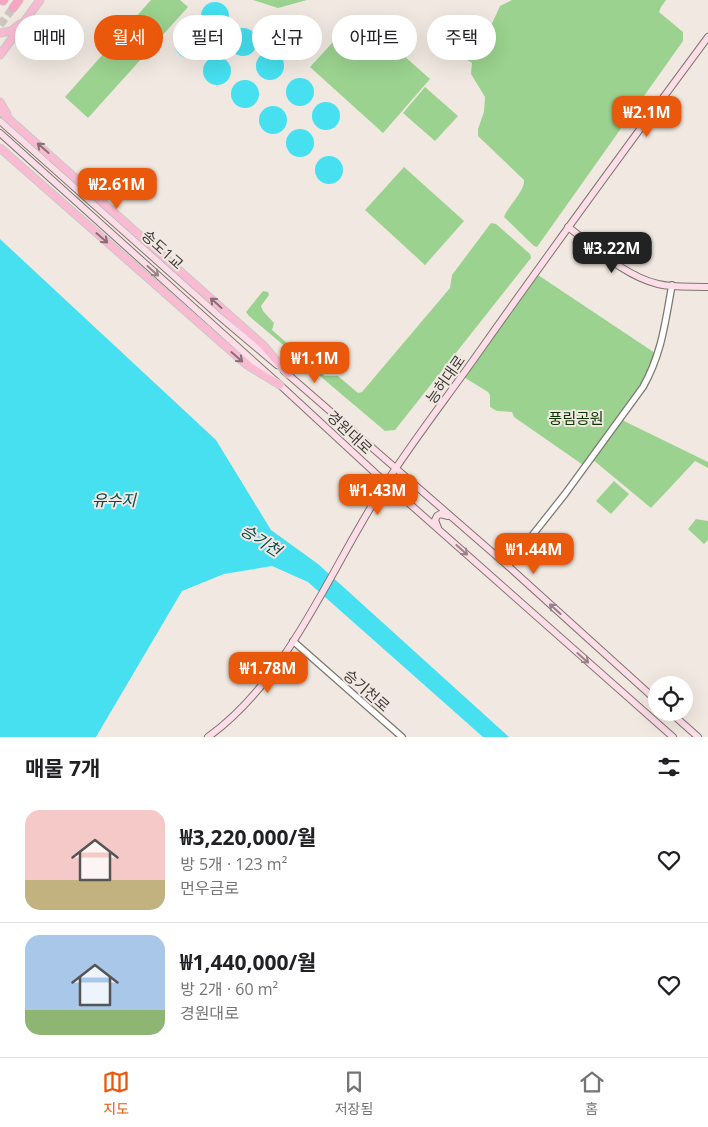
<!DOCTYPE html>
<html lang="ko">
<meta charset="utf-8">
<style>
body{margin:0;font-family:"Open Sans","Noto Sans KR",sans-serif;background:#f6f6f6;color:#202124;height:100vh;display:flex;flex-direction:column;font-size:19px;white-space:nowrap}
*{box-sizing:border-box;margin:0}
p{font-size:16px;color:#757577}
.icon{flex:none;width:28px;height:28px;fill:none;stroke:currentColor;stroke-width:2;stroke-linecap:round;stroke-linejoin:round}
.map{position:relative;height:737px;overflow:hidden}
.side{display:flex;flex-direction:column;background:#fff;flex:1}
.side>*{flex:none}
.top-card{position:absolute;left:15px;top:15px;width:679px;height:45px;display:flex;gap:10px}
.tools{position:absolute;left:648px;top:676px;display:grid;gap:10px}
.tools a{display:grid;place-items:center;width:45px;height:45px;border-radius:50%;background:#fff;box-shadow:0 5px 20px #0002;font-size:25px}
.price{position:absolute;translate:-50% -42px;padding:0 11px;border-radius:10px;background:#ea580c;color:#fff;font-size:16px;line-height:32px;filter:drop-shadow(0 1px 2px #0008)}
.price::after{content:'';position:absolute;left:50%;top:30px;width:15px;height:11px;margin-left:-8px;background:inherit;clip-path:polygon(0 0,100% 0,50% 100%)}
.price.selected{background:#222;color:#fff}
ul{padding:0;list-style:none}
li{display:flex;align-items:center;gap:15px;height:125px;padding:0 25px}
li+li{border-top:1px solid #e0e0e0}
li span{display:grid;place-items:center;flex:none;width:140px;height:100px;border-radius:15px;color:#555}
li>.icon{margin-inline-start:auto}
span .icon{width:60px;height:60px;fill:#fffc;stroke-width:1}
li b{font-size:21px}
h2{display:flex;justify-content:space-between;align-items:center;height:60px;padding:0 25px;font-size:21px}
.tag{padding:0 18px;border-radius:22px;background:#fff;box-shadow:0 5px 20px #0002;font-size:18px;line-height:45px}
.tag.selected{background:#ea580c;color:#fff}
.menu{display:flex;justify-content:space-around;align-items:center;height:70px;border-top:1px solid #e0e0e0;background:#fff;font-size:14px;color:#757577}
.menu a{display:grid;justify-items:center;gap:2px}
.menu .selected{color:#ea580c}
.map>svg:first-child{display:block}
.green{fill:#9bd28f}
.water{fill:#46e0f0}
.lines{fill:none;stroke-linecap:round;stroke-linejoin:round}
.trunk-tunnel{stroke:#cdc6bf;stroke-width:8;stroke-dasharray:8 4;stroke-linecap:butt}
.tertiary-casing{stroke:#7d776f;stroke-width:8}
.secondary-casing{stroke:#7d776f;stroke-width:8}
.primary-casing{stroke:#c9c8c7;stroke-width:9}
.trunk-casing{stroke:#c9c8c7;stroke-width:9}
.tertiary{stroke:#fff;stroke-width:5.5}
.secondary{stroke:#fcdde8;stroke-width:6}
.primary{stroke:#fabbd2;stroke-width:7}
.trunk{stroke:#f8a4c3;stroke-width:8}
.oneway{stroke:#896e76}
.oneway2{stroke:#948487}
.labels{text-anchor:middle;dominant-baseline:central;stroke-width:4;stroke-linejoin:round;paint-order:stroke}
.street-label{font-size:15px;fill:#3e3b38;stroke:#f1e9e1}
.park-label{font-size:15px;fill:#0b3600;stroke:#f1e9e1}
.water-label{font-size:16px;font-style:italic;fill:#034a51;stroke:#f1e9e1}
</style>
<div class="map">
<svg width="708" height="737" viewBox="0 0 708 737">
<rect width="100%" height="100%" fill="#f1e9e1"/>
<g class="green">
<polygon points="151,0 180,0 188,7 88,118 65,97"/>
<polygon points="253,0 307,0 278,8"/>
<path d="M512 0H666L661 7 659 12 683 32V41L537 247 534 246 504 217C508 206 525 191 524 180L478 136V129L484 112 485 97 471 74 472 63 449 48 450 42 460 28H490L500 6Z"/>
<polygon points="358,15 430,79 383,133 310,67"/>
<polygon points="425,87 458,116 435,141 403,113"/>
<polygon points="404,167 464,221 425,265 365,210"/>
<polygon points="491,223 496,224 530,254 531,258 395,430 385,431 249,316 246,312 263,291 268,292 269,295 261,306 263,311 274,323 272,330 325,376 338,376 358,393 362,392 450,288 452,275"/>
<polygon points="535,273 658,355 653,368 620,419 708,462 708,468 695,461 651,508 592,459 586,467 514,417 512,412 497,411 490,407 490,395 488,392 462,376"/>
<polygon points="614,481 629,494 611,514 596,501"/>
<polygon points="696,519 708,521 708,540 704,544 688,529"/>
</g>
<g class="water">
<circle cx="215" cy="16" r="14"/>
<circle cx="243" cy="42" r="14"/>
<circle cx="189" cy="44" r="14"/>
<circle cx="270" cy="66" r="14"/>
<circle cx="217" cy="71" r="14"/>
<circle cx="300" cy="92" r="14"/>
<circle cx="245" cy="94" r="14"/>
<circle cx="326" cy="116" r="14"/>
<circle cx="273" cy="120" r="14"/>
<circle cx="300" cy="143" r="14"/>
<circle cx="329" cy="170" r="14"/>
<polygon points="0,239 216,440 271,530 318,564 509,737 483,737 308,582 272,566 224,574 182,591 96,737 0,737"/>
</g>
<g class="lines">
<polyline class="trunk-tunnel" points="0,25 13,8"/>
<defs>
<g id="tertiary">
<path d="M508 566 565 494 643 387C662 353 665 323 672 285"/>
<polyline points="293,641 402,737"/>
</g>
<g id="secondary">
<polyline points="0,121 219,316 277,365"/>
<polyline points="0,133 280,385 386,483 673,737"/>
<path d="M568 227C595 247 624 276 658 284 674 288 692 286 708 287"/>
<polyline points="284,371 508,566 656,700"/>
<polyline points="438,528 435,520 437,516 440,514 448,516"/>
<polyline points="670,712 698,737"/>
<path d="M208 737C291 677 331 566 386 483 415 438 448 396 479 352 554 246 631 141 708 37"/>
</g>
<g id="primary">
<polyline points="0,33 11,31 20,24"/>
<polyline points="0,55 40,0"/>
<polyline points="0,102 7,114"/>
<polyline points="0,111 263,345 288,374"/>
<polyline points="0,148 247,365 280,385"/>
</g>
<g id="trunk">
<polyline points="3,1 4,0"/>
<polyline points="13,8 19,0"/>
</g>
</defs>
<use href="#tertiary" class="tertiary-casing"/>
<use href="#secondary" class="secondary-casing"/>
<use href="#primary" class="primary-casing"/>
<use href="#trunk" class="trunk-casing"/>
<use href="#tertiary" class="tertiary"/>
<use href="#secondary" class="secondary"/>
<use href="#primary" class="primary"/>
<use href="#trunk" class="trunk"/>
</g>
<defs><path id="oneway-shaft" d="M-6 0H5M1.5-3L5.5 0L1.5 3" fill="none" stroke-width="1.6" stroke-linecap="round" stroke-linejoin="round" transform="scale(1.25)"/></defs>
<g class="oneway">
<use href="#oneway-shaft" transform="translate(43 148) rotate(-139)"/>
<use href="#oneway-shaft" transform="translate(102 238) rotate(41)"/>
<use href="#oneway-shaft" transform="translate(216 303) rotate(-138)"/>
<use href="#oneway-shaft" transform="translate(237 357) rotate(41)"/>
</g>
<g class="oneway2">
<use href="#oneway-shaft" transform="translate(153 271) rotate(42)"/>
<use href="#oneway-shaft" transform="translate(462 550) rotate(42)"/>
<use href="#oneway-shaft" transform="translate(555 609) rotate(-138)"/>
<use href="#oneway-shaft" transform="translate(583 658) rotate(42)"/>
</g>
<g class="labels">
<g class="street-label">
<text transform="translate(163 249) rotate(42)">송도1교</text>
<text transform="translate(445 379) rotate(-55)">능허대로</text>
<text transform="translate(350 432) rotate(43)">경원대로</text>
<text transform="translate(367 690) rotate(41)">승기천로</text>
</g>
<g class="park-label">
<text x="576" y="418">풍림공원</text>
</g>
<g class="water-label">
<text x="114" y="500">유수지</text>
<text transform="translate(261 540) rotate(33)">승기천</text>
</g>
</g>
</svg>
<div class="tools">
<a><svg class="icon" aria-label="locate" viewBox="0 0 24 24"><circle cx="12" cy="12" r="6"/><path d="M12 2v4M12 18v4M2 12h4M18 12h4"/></svg></a>
</div>
<b class="price" style="left:647px;top:138px">₩2.1M</b>
<b class="price" style="left:117px;top:210px">₩2.61M</b>
<b class="price selected" style="left:612px;top:274px">₩3.22M</b>
<b class="price" style="left:315px;top:384px">₩1.1M</b>
<b class="price" style="left:378px;top:516px">₩1.43M</b>
<b class="price" style="left:534px;top:575px">₩1.44M</b>
<b class="price" style="left:268px;top:694px">₩1.78M</b>
<div class="top-card">
<a class="tag">매매</a>
<a class="tag selected">월세</a>
<a class="tag">필터</a>
<a class="tag">신규</a>
<a class="tag">아파트</a>
<a class="tag">주택</a>
</div>
</div>
<section class="side">
<h2>매물 7개<svg class="icon" aria-label="filters" viewBox="0 0 24 24"><path d="M4 7h16M4 17h16"/><circle cx="9" cy="7" r="2"/><circle cx="15" cy="17" r="2"/></svg></h2>
<ul>
<li><span style="background:linear-gradient(#f6c9c9 70%,#c2b280 0)"><svg class="icon" aria-label="home" viewBox="0 0 24 24"><path d="M3 11l9-7 9 7M6 9v11h12V9"/></svg></span><div><b>₩3,220,000/월</b><p>방 5개 · 123 m²</p><p>먼우금로</p></div><svg class="icon" aria-label="heart" viewBox="0 0 24 24"><path d="M12 20l-8-8c-3-5 5-10 8-4 3-6 11-1 8 4z"/></svg></li>
<li><span style="background:linear-gradient(#a9c7e8 75%,#8fb573 0)"><svg class="icon" aria-label="home" viewBox="0 0 24 24"><path d="M3 11l9-7 9 7M6 9v11h12V9"/></svg></span><div><b>₩1,440,000/월</b><p>방 2개 · 60 m²</p><p>경원대로</p></div><svg class="icon" aria-label="heart" viewBox="0 0 24 24"><path d="M12 20l-8-8c-3-5 5-10 8-4 3-6 11-1 8 4z"/></svg></li>
</ul>
</section>
<nav class="menu">
<a class="selected"><svg class="icon" aria-label="map" viewBox="0 0 24 24"><path d="M3 6l6-2 6 2 6-2v14l-6 2-6-2-6 2zM9 4v14M15 6v14"/></svg>지도</a>
<a><svg class="icon" aria-label="saved" viewBox="0 0 24 24"><path d="M7 4h10v16l-5-4-5 4z"/></svg>저장됨</a>
<a><svg class="icon" aria-label="home" viewBox="0 0 24 24"><path d="M3 11l9-7 9 7M6 9v11h12V9"/></svg>홈</a>
</nav>
